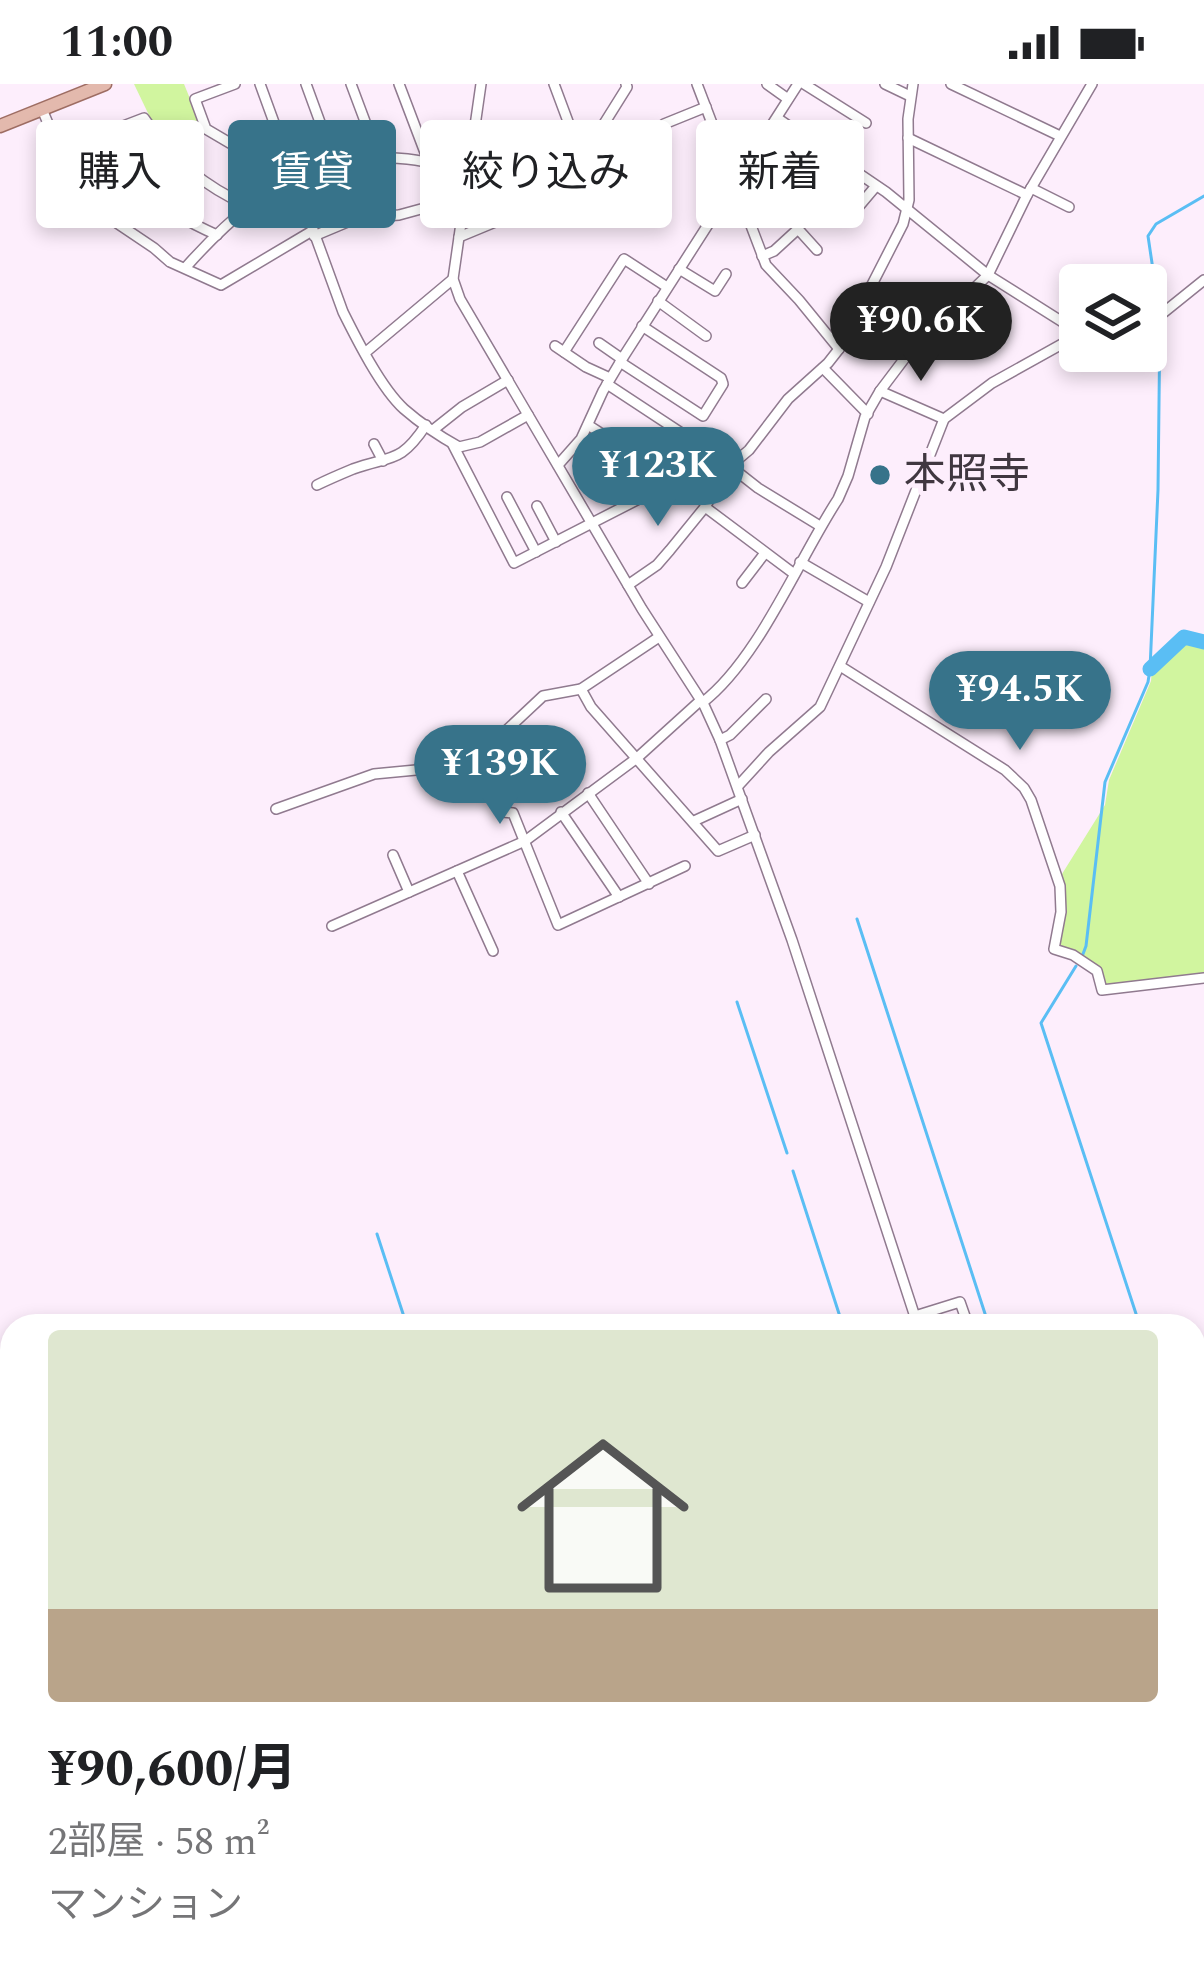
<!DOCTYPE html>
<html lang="ja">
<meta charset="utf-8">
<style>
body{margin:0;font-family:Spectral,"Noto Sans JP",serif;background:#f2f2f2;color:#202124;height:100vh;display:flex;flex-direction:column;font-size:45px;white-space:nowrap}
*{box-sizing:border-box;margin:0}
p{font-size:39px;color:#757577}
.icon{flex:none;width:66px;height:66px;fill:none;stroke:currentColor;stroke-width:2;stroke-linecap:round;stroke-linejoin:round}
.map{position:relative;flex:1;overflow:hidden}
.panel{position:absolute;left:0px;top:1230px;width:1206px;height:663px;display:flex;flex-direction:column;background:#fff;border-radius:36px 36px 0 0;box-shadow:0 6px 18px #0003}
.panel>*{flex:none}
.guide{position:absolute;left:36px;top:36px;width:1134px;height:108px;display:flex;gap:24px}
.controls{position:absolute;left:1059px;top:180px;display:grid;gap:24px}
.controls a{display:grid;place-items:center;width:108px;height:108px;border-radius:12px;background:#fff;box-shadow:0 6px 18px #0003;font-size:60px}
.price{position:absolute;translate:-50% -102px;padding:0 27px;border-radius:42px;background:#37738a;color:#fff;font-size:39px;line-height:78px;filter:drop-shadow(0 3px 6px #0008)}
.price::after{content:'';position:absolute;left:50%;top:72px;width:36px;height:27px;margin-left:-18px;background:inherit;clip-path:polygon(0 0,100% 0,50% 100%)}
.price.selected{background:#222;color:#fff}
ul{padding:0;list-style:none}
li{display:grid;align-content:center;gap:24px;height:636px;padding:0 48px}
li+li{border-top:3px solid #e0e0e0}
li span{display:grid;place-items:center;height:372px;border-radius:12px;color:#555}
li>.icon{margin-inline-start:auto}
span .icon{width:216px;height:216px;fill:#fffc;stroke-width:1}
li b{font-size:51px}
.chip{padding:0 42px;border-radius:12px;background:#fff;box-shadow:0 6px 18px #0003;font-size:42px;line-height:108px}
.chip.selected{background:#37738a;color:#fff}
.status{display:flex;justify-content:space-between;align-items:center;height:84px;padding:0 60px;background:#fff;direction:ltr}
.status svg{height:33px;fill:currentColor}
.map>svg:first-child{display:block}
.green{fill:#d1f59f}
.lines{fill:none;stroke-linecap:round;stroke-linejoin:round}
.stream{stroke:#5abef4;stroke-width:3}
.river{stroke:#5abef4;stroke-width:15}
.minor-casing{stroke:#907a8f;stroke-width:12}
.major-casing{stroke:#9e6d63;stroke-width:15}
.highway-casing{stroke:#9e6d63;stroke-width:16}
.minor{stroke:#fff;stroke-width:9}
.major{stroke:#e3b9ad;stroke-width:12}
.highway{stroke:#d08a76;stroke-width:14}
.poi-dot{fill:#37738a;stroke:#fdeefc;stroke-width:4.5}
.labels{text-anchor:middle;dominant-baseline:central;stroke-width:10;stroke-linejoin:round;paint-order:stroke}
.poi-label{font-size:42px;fill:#403740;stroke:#fdeefc;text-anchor:start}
</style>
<div class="status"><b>11:00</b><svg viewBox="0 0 49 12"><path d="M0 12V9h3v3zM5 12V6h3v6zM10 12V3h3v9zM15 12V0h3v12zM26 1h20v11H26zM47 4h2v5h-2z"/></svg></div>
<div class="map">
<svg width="1204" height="1891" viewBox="0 0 1204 1891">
<rect width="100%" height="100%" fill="#fdeefc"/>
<g class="green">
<polygon points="134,0 184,0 200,39 175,70 158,50"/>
<polygon points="1185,556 1204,560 1204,892 1105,904 1102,888 1098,883 1059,860 1066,812 1062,790 1105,721 1109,696 1151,597 1152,585 1157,585"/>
</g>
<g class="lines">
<g class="stream">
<polyline points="857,835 989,1242"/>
<polyline points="1083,870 1086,862 1105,698 1148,598 1150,585 1158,406 1160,233 1148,152 1156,140 1204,112"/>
<polyline points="1076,882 1041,939 1140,1242"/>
<polyline points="737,918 787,1069"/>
<polyline points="793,1087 843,1242"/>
<polyline points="377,1150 407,1242"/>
<polyline points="1194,1409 1204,1442"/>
<polyline points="616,1881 620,1891"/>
<polyline points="762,1881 764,1885"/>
<polyline points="907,1881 911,1891"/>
<polyline points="1052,1881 1055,1891"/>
<polyline points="1175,1881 1179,1891"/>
</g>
<polyline class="river" points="1150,585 1184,553 1204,558"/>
<defs>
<g id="minor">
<polyline points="235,0 195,15 206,45 240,65 277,46"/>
<path d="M260 0 343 228C357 256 381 304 404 325 420 339 441 353 459 363L480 358 528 331"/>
<polyline points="306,0 332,71"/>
<polyline points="351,0 378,72"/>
<polyline points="399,0 429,79"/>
<polyline points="481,0 453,195 460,215 642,525 704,621 720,656 792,856 918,1242"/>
<polyline points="554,0 582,75"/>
<polyline points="697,0 766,181 799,216 839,265"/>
<polyline points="767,0 788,15"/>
<polyline points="804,0 866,39"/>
<polyline points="885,0 910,12"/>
<polyline points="951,0 1060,52"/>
<polyline points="42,25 54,54 56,73 96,125 154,164 170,178 221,201 312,147"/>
<polyline points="777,34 886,108 988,191 1080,249"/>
<polyline points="664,40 706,23"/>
<path d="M99 51C123 99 169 130 217 151"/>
<polyline points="908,54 1027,111"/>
<path d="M55 68 144 34C172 76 205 103 250 123"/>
<polyline points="582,75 627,3 626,0"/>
<polyline points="1031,104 1069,123"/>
<polyline points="854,128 876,102"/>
<polyline points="314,152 357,134 399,131 465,113"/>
<polyline points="459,153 500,136"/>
<polyline points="762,172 774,167 798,145 817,166"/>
<path d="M186 183C223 141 290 80 345 67 358 64 370 71 382 73 399 75 413 74 429 79"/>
<polyline points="679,185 715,207 726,190"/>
<polyline points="658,217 706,252"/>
<polyline points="1146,232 1163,229 1204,196"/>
<polyline points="599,259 622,275"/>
<polyline points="555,262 586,283 610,294"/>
<polyline points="366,268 453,195"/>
<polyline points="564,268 624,175 667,203"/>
<polyline points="620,278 703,332 723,300 721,294 642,242"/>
<polyline points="823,284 868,330"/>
<path d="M607 300 689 354C704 366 710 378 728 386"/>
<polyline points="880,307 944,335"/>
<polyline points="588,341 675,397"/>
<polyline points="433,346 462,323 508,296"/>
<polyline points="374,360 383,377"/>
<polyline points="453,361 514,479 711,378"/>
<polyline points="558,381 581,355 603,307 622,275 798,0"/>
<polyline points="730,382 758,404 820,442"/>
<path d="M317 401C329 395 341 390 353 385 392 371 400 380 426 341"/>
<polyline points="507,413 536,468"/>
<polyline points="537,422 556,458"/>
<polyline points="705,423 793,489"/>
<polyline points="800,478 869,518"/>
<polyline points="742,499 765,469"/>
<polyline points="628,501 657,481 670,466 705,423 730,382 749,366 788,315 828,279 839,265 903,140 909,116 908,35 913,0"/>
<polyline points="840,582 1005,686 1024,704 1031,716 1060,802 1061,828 1054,865 1073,871 1097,887 1102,906 1204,894"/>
<polyline points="581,605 591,623 718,767 755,751"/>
<path d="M702 619C759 575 798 476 838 415L848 392 865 333 880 307 914 262 988 191 1027 111 1092 0"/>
<polyline points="720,656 730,651 766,615"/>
<polyline points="479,672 502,728 513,729 558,841 685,782"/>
<polyline points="738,702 769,668 820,623 886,483 944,335 992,299 1080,250"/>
<polyline points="588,709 649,800"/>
<polyline points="276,725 374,690 437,684 479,672 543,612 581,605 659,553"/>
<polyline points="561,728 619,813"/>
<polyline points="694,737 742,715"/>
<polyline points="393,771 409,808"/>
<polyline points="457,787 493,867"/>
<polyline points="332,842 525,757 637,674 701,616"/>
<polyline points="915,1232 960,1218 967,1238 956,1242"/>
<polyline points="1194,1263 1204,1262"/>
<polyline points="1194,1503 1204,1500"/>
<polyline points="1194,1644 1204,1673"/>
<polyline points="541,1881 545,1891"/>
<polyline points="688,1881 691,1891"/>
<polyline points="981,1881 984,1891"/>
<polyline points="1127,1881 1130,1891"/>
<polyline points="1070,1884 1080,1881"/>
<polyline points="109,1891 112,1881"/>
</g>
<g id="major">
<polyline points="0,42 105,0"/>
<polyline points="0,1872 10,1891"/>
</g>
<g id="highway">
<polyline points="1194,1753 1204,1750"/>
<polyline points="1194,1765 1204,1761"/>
<polyline points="775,1891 805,1881"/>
<polyline points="805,1891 836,1881"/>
</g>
</defs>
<use href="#minor" class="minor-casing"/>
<use href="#major" class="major-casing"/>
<use href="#highway" class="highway-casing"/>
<use href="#minor" class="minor"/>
<use href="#major" class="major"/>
<use href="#highway" class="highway"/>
</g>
<circle class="poi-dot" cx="880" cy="391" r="12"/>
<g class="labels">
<g class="poi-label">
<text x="904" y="391">本照寺</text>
</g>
</g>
</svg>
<div class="controls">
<a><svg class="icon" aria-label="layers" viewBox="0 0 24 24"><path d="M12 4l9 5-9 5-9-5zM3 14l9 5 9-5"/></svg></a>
</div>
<b class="price selected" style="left:921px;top:300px">¥90.6K</b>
<b class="price" style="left:658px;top:445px">¥123K</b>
<b class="price" style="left:1020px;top:669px">¥94.5K</b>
<b class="price" style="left:500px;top:743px">¥139K</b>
<div class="guide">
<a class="chip">購入</a>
<a class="chip selected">賃貸</a>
<a class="chip">絞り込み</a>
<a class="chip">新着</a>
</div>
<section class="panel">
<ul>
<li><span style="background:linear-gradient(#dfe7d0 75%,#b9a48a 0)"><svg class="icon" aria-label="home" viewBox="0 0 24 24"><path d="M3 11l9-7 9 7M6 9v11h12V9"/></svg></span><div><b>¥90,600/月</b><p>2部屋 · 58 m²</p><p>マンション</p></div></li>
</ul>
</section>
</div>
